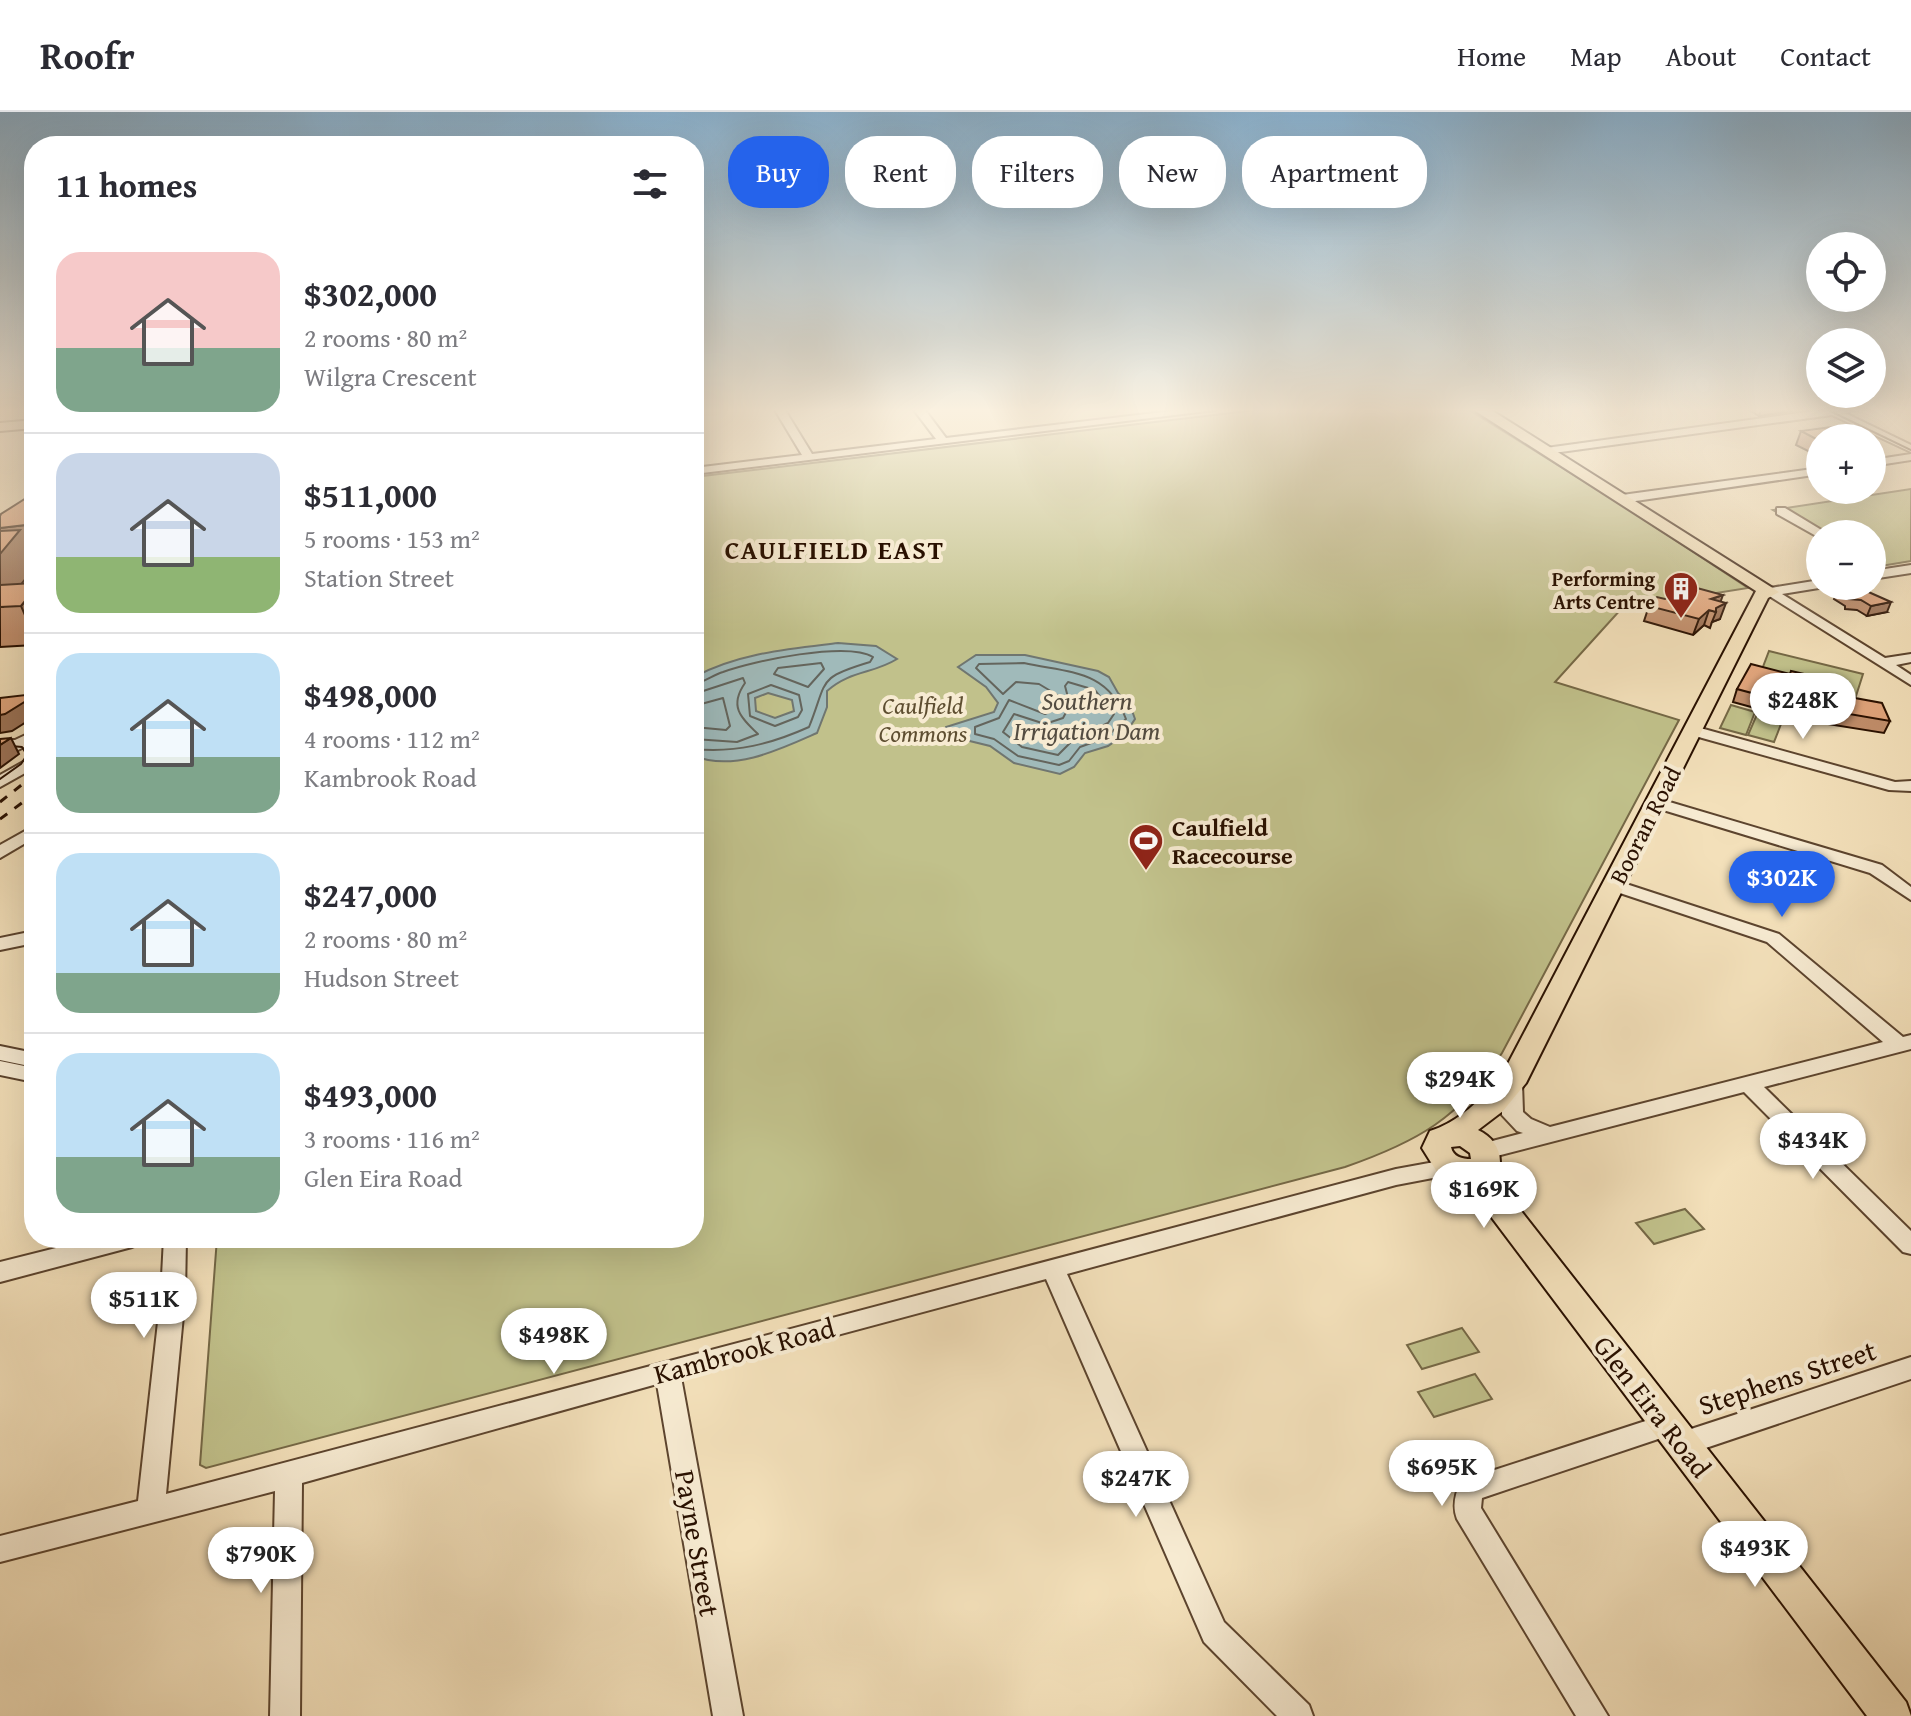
<!DOCTYPE html>
<meta charset="utf-8">
<style>
body{margin:0;font-family:"Gentium Book Plus",serif;background:#f2f2f3;color:#2b2b33;height:100vh;display:flex;flex-direction:column;font-size:30px;white-space:nowrap}
*{box-sizing:border-box;margin:0}
p{font-size:26px;color:#7c7c81}
.icon{flex:none;width:44px;height:44px;fill:none;stroke:currentColor;stroke-width:2;stroke-linecap:round;stroke-linejoin:round}
.map{position:relative;flex:1;overflow:hidden}
.details{position:absolute;left:24px;top:24px;width:680px;height:1112px;display:flex;flex-direction:column;background:#fff;border-radius:32px;box-shadow:0 8px 32px #0002}
.details>*{flex:none}
.hud{position:absolute;left:728px;top:24px;width:760px;height:72px;display:flex;gap:16px}
.fabs{position:absolute;left:1806px;top:120px;display:grid;gap:16px}
.fabs a{display:grid;place-items:center;width:80px;height:80px;border-radius:50%;background:#fff;box-shadow:0 8px 32px #0002;font-size:40px}
.price{position:absolute;translate:-50% -68px;padding:0 18px;border-radius:28px;background:#fff;color:#222;font-size:26px;line-height:52px;filter:drop-shadow(0 2px 4px #0008)}
.price::after{content:'';position:absolute;left:50%;top:48px;width:24px;height:18px;margin-left:-12px;background:inherit;clip-path:polygon(0 0,100% 0,50% 100%)}
.price.current{background:#2563eb;color:#fff}
ul{padding:0;list-style:none}
li{display:flex;align-items:center;gap:24px;height:200px;padding:0 32px}
li+li{border-top:2px solid #e1e1e2}
li span{display:grid;place-items:center;flex:none;width:224px;height:160px;border-radius:24px;color:#555}
li>.icon{margin-inline-start:auto}
span .icon{width:96px;height:96px;fill:#fffc;stroke-width:1}
li b{font-size:34px}
h2{display:flex;justify-content:space-between;align-items:center;height:96px;padding:0 32px;font-size:34px}
.chip{padding:0 28px;border-radius:32px;background:#fff;box-shadow:0 8px 32px #0002;font-size:28px;line-height:72px}
.chip.current{background:#2563eb;color:#fff}
header{display:flex;align-items:center;gap:48px;box-sizing:border-box;height:112px;padding:0 40px;background:#fff;border-bottom:2px solid #e1e1e2}
header strong{font-size:38px}
nav{display:flex;gap:44px;margin-inline-start:auto;font-size:28px}
.map>svg:first-child{display:block}
.green{fill:#c1c18b;stroke:#756846;stroke-width:2}
.water{fill:#a0baba;stroke:#707670;stroke-width:2;fill-rule:evenodd}
.lines{fill:none;stroke-linecap:round;stroke-linejoin:round}
.shore{stroke:#64655d;stroke-width:2}
.minor-casing{stroke:#5c442e;stroke-width:4}
.major-casing{stroke:#291000;stroke-width:4}
.minor{fill:#f7ebd2;fill-rule:evenodd}
.major{fill:#f3e0ba;fill-rule:evenodd}
.tram{stroke:#291000;stroke-width:2}
.rail{stroke:#291000;stroke-width:3;stroke-dasharray:9 9;stroke-linecap:butt}
.wall{fill:#c28f6c;stroke:#291000;stroke-width:2}
.shaded-wall{fill:#9e7458;stroke:#291000;stroke-width:2}
.building{fill:#e2a67d;stroke:#291000;stroke-width:2}
.labels{text-anchor:middle;dominant-baseline:central;stroke-width:8;stroke-linejoin:round;paint-order:stroke}
.far-poi-label{font-size:20px;font-weight:bold;fill:#291000;stroke:#f7ebd2;text-anchor:end}
.park-label{font-size:24px;font-style:italic;fill:#5e4e31;stroke:#f7ebd2}
.street-label{font-size:24px;fill:#291000;stroke:#f7ebd2}
.poi-label{font-size:24px;font-weight:bold;fill:#291000;stroke:#f7ebd2;text-anchor:start}
.far-district-label{font-size:26px;font-weight:bold;letter-spacing:2px;fill:#291000;stroke:#f7ebd2}
.water-label{font-size:26px;font-style:italic;fill:#534c41;stroke:#f7ebd2}
.near-street-label{font-size:28px;fill:#291000;stroke:#f7ebd2}
</style>
<header>
<strong>Roofr</strong>
<nav><a>Home</a><a>Map</a><a>About</a><a>Contact</a></nav>
</header>
<div class="map">
<svg width="1911" height="1604" viewBox="0 0 1911 1604">
<rect width="100%" height="100%" fill="#f3e0ba"/>
<filter id="stains"><feTurbulence type="fractalNoise" baseFrequency=".0025" numOctaves="4"/><feColorMatrix values="0 0 0 0 .2 0 0 0 0 .09 0 0 0 0 .02 0 0 0 .5 -.17"/></filter>
<radialGradient id="worn" r=".72"><stop offset=".6" stop-color="#630" stop-opacity="0"/><stop offset="1" stop-color="#630" stop-opacity=".3"/></radialGradient>
<g class="green">
<path d="M1256 298H1469L1619 391 1748 476 1622 496 1555 570 1679 608 1502 941C1460 1006 1417 1030 1345 1055L206 1356 200 1353 217 1126H694V365Z"/>
<polygon points="1911,377 1911,449 1875,455 1872,454 1872,422 1820,422 1820,425 1773,398"/>
<polygon points="1769,539 1863,562 1856,584 1761,560"/>
<polygon points="1731,593 1755,600 1746,623 1720,616"/>
<polygon points="1758,600 1783,607 1774,630 1748,623"/>
<polygon points="1685,1097 1704,1117 1654,1132 1636,1111"/>
<polygon points="1462,1216 1479,1240 1422,1257 1407,1233"/>
<polygon points="1475,1262 1492,1287 1434,1305 1418,1280"/>
</g>
<g class="water">
<path d="M838 531 876 534 897 547C873 562 851 558 827 579V595L817 621C781 637 734 660 694 644V565C738 541 789 537 838 531ZM768 581 792 588 794 599 775 606 756 599 755 586Z"/>
<polygon points="976,543 1025,543 1098,559 1109,565 1118,581 1130,593 1135,607 1124,623 1108,634 1085,641 1074,655 1060,662 1014,651 990,634 945,623 946,615 994,600 998,591 986,575 958,555"/>
</g>
<g class="lines">
<g class="shore">
<polygon points="821,551 824,557 808,575 774,562 778,556"/>
<path d="M1024 551C1069 561 1107 557 1126 607L1105 626 1080 635 1069 649 1059 653 1018 644 994 627 975 622V615L999 606 1009 588 1045 602 1058 596 1059 584 1039 572 1016 570 1003 582 976 556 979 552Z"/>
<polygon points="1068,570 1095,578 1114,602 1108,611 1074,627 1058,643 1022,635 1003,620 1014,602 1045,612 1063,606 1070,593 1065,574"/>
<path d="M694 572C705 570 713 563 723 560 753 549 847 529 873 545L870 550C816 566 828 568 809 615 771 632 736 641 694 637"/>
<polygon points="771,573 799,583 802,598 798,605 775,614 750,604 748,582"/>
<path d="M694 582 743 566 745 571C729 594 740 605 758 622L737 630 694 627"/>
<polyline points="694,594 723,586 730,614 726,618 694,615"/>
</g>
<defs>
<g id="minor">
<polygon points="775,298 785,298 812,342 936,327 914,298 925,298 946,326 1180,298 1215,298 694,362 694,356 802,343"/>
<polygon points="1822,298 1853,298 1845,301 1911,333 1911,340 1832,303 1546,342 1540,339 1546,336"/>
<polygon points="1911,342 1911,348 1872,354 1872,348"/>
<polygon points="1820,356 1820,362 1622,391 1616,387 1622,383"/>
<polygon points="1777,396 1785,396 1828,422 1818,425 1777,402"/>
<polygon points="1911,453 1911,461 1872,467 1872,459"/>
<polygon points="1820,468 1820,474 1825,475 1782,482 1885,546 1911,542 1911,550 1896,553 1911,563 1911,573 1763,480 1770,476"/>
<polygon points="1693,614 1895,670 1911,669 1911,679 1889,678 1688,622 1685,619"/>
<polygon points="34,619 34,630 18,638 0,638 0,628 15,628"/>
<polygon points="34,644 34,656 0,675 0,663"/>
<polygon points="1656,686 1882,753 1911,775 1911,788 1870,761 1650,694 1648,691 1650,688"/>
<polygon points="34,714 34,726 0,746 0,733"/>
<polygon points="1614,768 1779,822 1903,925 1911,923 1911,937 1764,975 1911,1119 1911,1142 1903,1140 1744,980 1485,1047 1477,1045 1474,1039 1477,1033 1523,1021 1517,1019 1502,1003 1502,971 1505,966 1519,966 1522,971 1523,1000 1531,1007 1550,1015 1883,930 1767,830 1608,777 1605,773 1608,769"/>
<polygon points="34,819 34,831 0,838 0,826"/>
<polygon points="0,934 34,941 34,955 0,948"/>
<polygon points="0,949 34,956 34,970 0,963"/>
<polygon points="1451,1047 1459,1049 1462,1055 1459,1061 1396,1073 1067,1162 1224,1510 1309,1593 1313,1604 1277,1604 1204,1530 1046,1167 681,1265 743,1604 713,1604 657,1272 302,1371 300,1604 270,1604 275,1379 0,1450 0,1424 138,1389 161,1183 164,1126 186,1126 185,1183 166,1382 1396,1057"/>
<polygon points="96,1126 143,1126 140,1132 132,1135 0,1170 0,1150"/>
<polygon points="1911,1245 1911,1267 1682,1344 1673,1340 1669,1332 1673,1324 1682,1320"/>
<path d="M1667 1302 1676 1305 1680 1313 1676 1321 1482 1386 1481 1396 1608 1604H1576L1457 1407C1452 1394 1455 1382 1461 1369L1470 1366Z"/>
</g>
<g id="major">
<path d="M1474 298H1491L1779 480 1768 486 1526 971 1503 999 1478 1018C1491 1024 1500 1035 1500 1050L1492 1062 1906 1590 1911 1604H1867L1465 1070 1437 1060 1422 1036 1430 1019C1457 1011 1483 986 1501 965L1756 479ZM1460 1034 1470 1041 1471 1047C1462 1047 1453 1045 1451 1035Z"/>
<polygon points="34,308 34,316 0,319 0,311"/>
</g>
</defs>
<use href="#minor" class="minor-casing"/>
<use href="#major" class="major-casing"/>
<use href="#minor" class="minor"/>
<use href="#major" class="major"/>
<g class="tram">
<polyline points="1828,298 1911,338"/>
<polyline points="0,633 22,635 27,643 21,652 0,667"/>
</g>
<g class="rail">
<polyline points="0,690 34,663"/>
<polyline points="0,707 34,682"/>
</g>
</g>
<g class="wall">
<polygon points="1749,298 1797,298 1759,304"/>
<polygon points="1801,319 1820,326 1820,345 1796,333"/>
<polygon points="27,435 22,472 34,471 34,533 0,535 0,442"/>
<polygon points="1838,477 1887,500 1867,504 1857,498 1845,497 1845,494 1834,487"/>
<polygon points="1721,490 1720,507 1712,510 1710,516 1704,513 1693,523 1644,509 1649,494"/>
<polygon points="1801,569 1822,580 1890,609 1884,621 1815,610 1817,603 1789,596 1786,601 1774,598 1773,601 1733,590 1737,577"/>
</g>
<g class="shaded-wall">
<polygon points="1761,298 1797,298 1759,304"/>
<polygon points="34,412 34,434 27,435 34,451 34,456 3,495 0,495 0,416"/>
<polygon points="34,478 34,524 21,494"/>
<polygon points="1723,483 1719,494 1726,491 1720,507 1712,510 1716,500 1709,498 1704,513 1693,523 1699,507 1711,487"/>
<polygon points="1891,490 1887,500 1867,504 1871,494"/>
<polygon points="34,584 34,605 12,619 0,621 0,603"/>
<polygon points="11,626 19,642 0,656 0,633"/>
</g>
<g class="building">
<polygon points="1831,315 1851,326 1820,326 1820,329 1801,319"/>
<polygon points="34,381 34,412 0,416 0,404 1,402"/>
<polygon points="20,418 0,442 0,419"/>
<polygon points="34,471 34,478 21,494 0,495 0,473"/>
<polygon points="1855,474 1891,490 1871,494 1861,488 1849,487 1850,484 1838,477"/>
<polygon points="1697,476 1723,483 1711,487 1726,491 1716,496 1716,500 1709,498 1699,507 1649,494 1657,485 1665,487 1682,477"/>
<polygon points="1751,552 1790,562 1791,559 1804,562 1801,569 1824,575 1822,580 1882,591 1890,609 1820,597 1822,591 1794,584 1791,589 1779,586 1778,588 1737,577"/>
<polygon points="34,582 34,584 5,602 0,603 0,586"/>
<polygon points="11,626 0,633 0,627"/>
</g>
<linearGradient id="sky" x2="0" y2="1"><stop stop-color="#8bb6d6"/><stop offset="0.57" stop-color="#faf1e0"/><stop offset="1" stop-color="#faf1e0" stop-opacity="0"/></linearGradient>
<rect width="1911" height="523" fill="url(#sky)"/>
<defs>
<symbol id="building-pin" viewBox="-11 -11 22 30"><path d="M0 17L-7.5 6A9.5 9.5 0 1 1 7.5 6Z" fill="#8f2418" stroke="#f7ebd2"/><path d="M-4-6H4V6H1V3H-1V6H-4ZM-2.5-4.3h1.7v1.8h-1.7ZM.8-4.3h1.7v1.8H.8ZM-2.5-1h1.7V.8h-1.7ZM.8-1h1.7V.8H.8Z" fill="#fff"/></symbol>
<symbol id="stadium-pin" viewBox="-11 -11 22 30"><path d="M0 17L-7.5 6A9.5 9.5 0 1 1 7.5 6Z" fill="#8f2418" stroke="#f7ebd2"/><path d="M0-5a6.5 5 0 1 0 0 10a6.5 5 0 1 0 0-10ZM-3.5-1.8h7v3.6h-7Z" fill="#fff"/></symbol>
</defs>
<g fill-rule="evenodd">
<use href="#building-pin" x="1661" y="457" width="40" height="54"/>
<use href="#stadium-pin" x="1126" y="709" width="40" height="54"/>
</g>
<g class="labels">
<g class="far-poi-label">
<text x="1655" y="466">Performing<tspan x="1655" dy="23">Arts Centre</tspan></text>
</g>
<g class="park-label">
<text x="923" y="593">Caulfield<tspan x="923" dy="28">Commons</tspan></text>
</g>
<g class="street-label">
<text transform="translate(1645 713) rotate(-63)">Booran Road</text>
</g>
<g class="poi-label">
<text x="1172" y="715">Caulfield<tspan x="1172" dy="28">Racecourse</tspan></text>
</g>
<g class="far-district-label">
<text x="835" y="437">CAULFIELD EAST</text>
</g>
<g class="water-label">
<text x="1087" y="588">Southern<tspan x="1087" dy="30">Irrigation Dam</tspan></text>
</g>
<g class="near-street-label">
<text transform="translate(744 1238) rotate(-15)">Kambrook Road</text>
<text transform="translate(1787 1265) rotate(-18)">Stephens Street</text>
<text transform="translate(1653 1294) rotate(52)">Glen Eira Road</text>
<text transform="translate(698 1431) rotate(80)">Payne Street</text>
</g>
</g>
<rect width="100%" height="100%" filter="url(#stains)"/>
<rect width="100%" height="100%" fill="url(#worn)"/>
</svg>
<div class="fabs">
<a><svg class="icon" aria-label="locate" viewBox="0 0 24 24"><circle cx="12" cy="12" r="6"/><path d="M12 2v4M12 18v4M2 12h4M18 12h4"/></svg></a>
<a><svg class="icon" aria-label="layers" viewBox="0 0 24 24"><path d="M12 4l9 5-9 5-9-5zM3 14l9 5 9-5"/></svg></a>
<a>+</a>
<a>−</a>
</div>
<b class="price" style="left:1803px;top:629px">$248K</b>
<b class="price current" style="left:1782px;top:807px">$302K</b>
<b class="price" style="left:1460px;top:1008px">$294K</b>
<b class="price" style="left:1813px;top:1069px">$434K</b>
<b class="price" style="left:1484px;top:1118px">$169K</b>
<b class="price" style="left:144px;top:1228px">$511K</b>
<b class="price" style="left:554px;top:1264px">$498K</b>
<b class="price" style="left:1442px;top:1396px">$695K</b>
<b class="price" style="left:1136px;top:1407px">$247K</b>
<b class="price" style="left:1755px;top:1477px">$493K</b>
<b class="price" style="left:261px;top:1483px">$790K</b>
<div class="hud">
<a class="chip current">Buy</a>
<a class="chip">Rent</a>
<a class="chip">Filters</a>
<a class="chip">New</a>
<a class="chip">Apartment</a>
</div>
<section class="details">
<h2>11 homes<svg class="icon" aria-label="filters" viewBox="0 0 24 24"><path d="M4 7h16M4 17h16"/><circle cx="9" cy="7" r="2"/><circle cx="15" cy="17" r="2"/></svg></h2>
<ul>
<li><span style="background:linear-gradient(#f6c9c9 60%,#7fa58c 0)"><svg class="icon" aria-label="home" viewBox="0 0 24 24"><path d="M3 11l9-7 9 7M6 9v11h12V9"/></svg></span><div><b>$302,000</b><p>2 rooms · 80 m²</p><p>Wilgra Crescent</p></div></li>
<li><span style="background:linear-gradient(#c9d6e8 65%,#8fb573 0)"><svg class="icon" aria-label="home" viewBox="0 0 24 24"><path d="M3 11l9-7 9 7M6 9v11h12V9"/></svg></span><div><b>$511,000</b><p>5 rooms · 153 m²</p><p>Station Street</p></div></li>
<li><span style="background:linear-gradient(#bfe0f5 65%,#7fa58c 0)"><svg class="icon" aria-label="home" viewBox="0 0 24 24"><path d="M3 11l9-7 9 7M6 9v11h12V9"/></svg></span><div><b>$498,000</b><p>4 rooms · 112 m²</p><p>Kambrook Road</p></div></li>
<li><span style="background:linear-gradient(#bfe0f5 75%,#7fa58c 0)"><svg class="icon" aria-label="home" viewBox="0 0 24 24"><path d="M3 11l9-7 9 7M6 9v11h12V9"/></svg></span><div><b>$247,000</b><p>2 rooms · 80 m²</p><p>Hudson Street</p></div></li>
<li><span style="background:linear-gradient(#bfe0f5 65%,#7fa58c 0)"><svg class="icon" aria-label="home" viewBox="0 0 24 24"><path d="M3 11l9-7 9 7M6 9v11h12V9"/></svg></span><div><b>$493,000</b><p>3 rooms · 116 m²</p><p>Glen Eira Road</p></div></li>
</ul>
</section>
</div>
